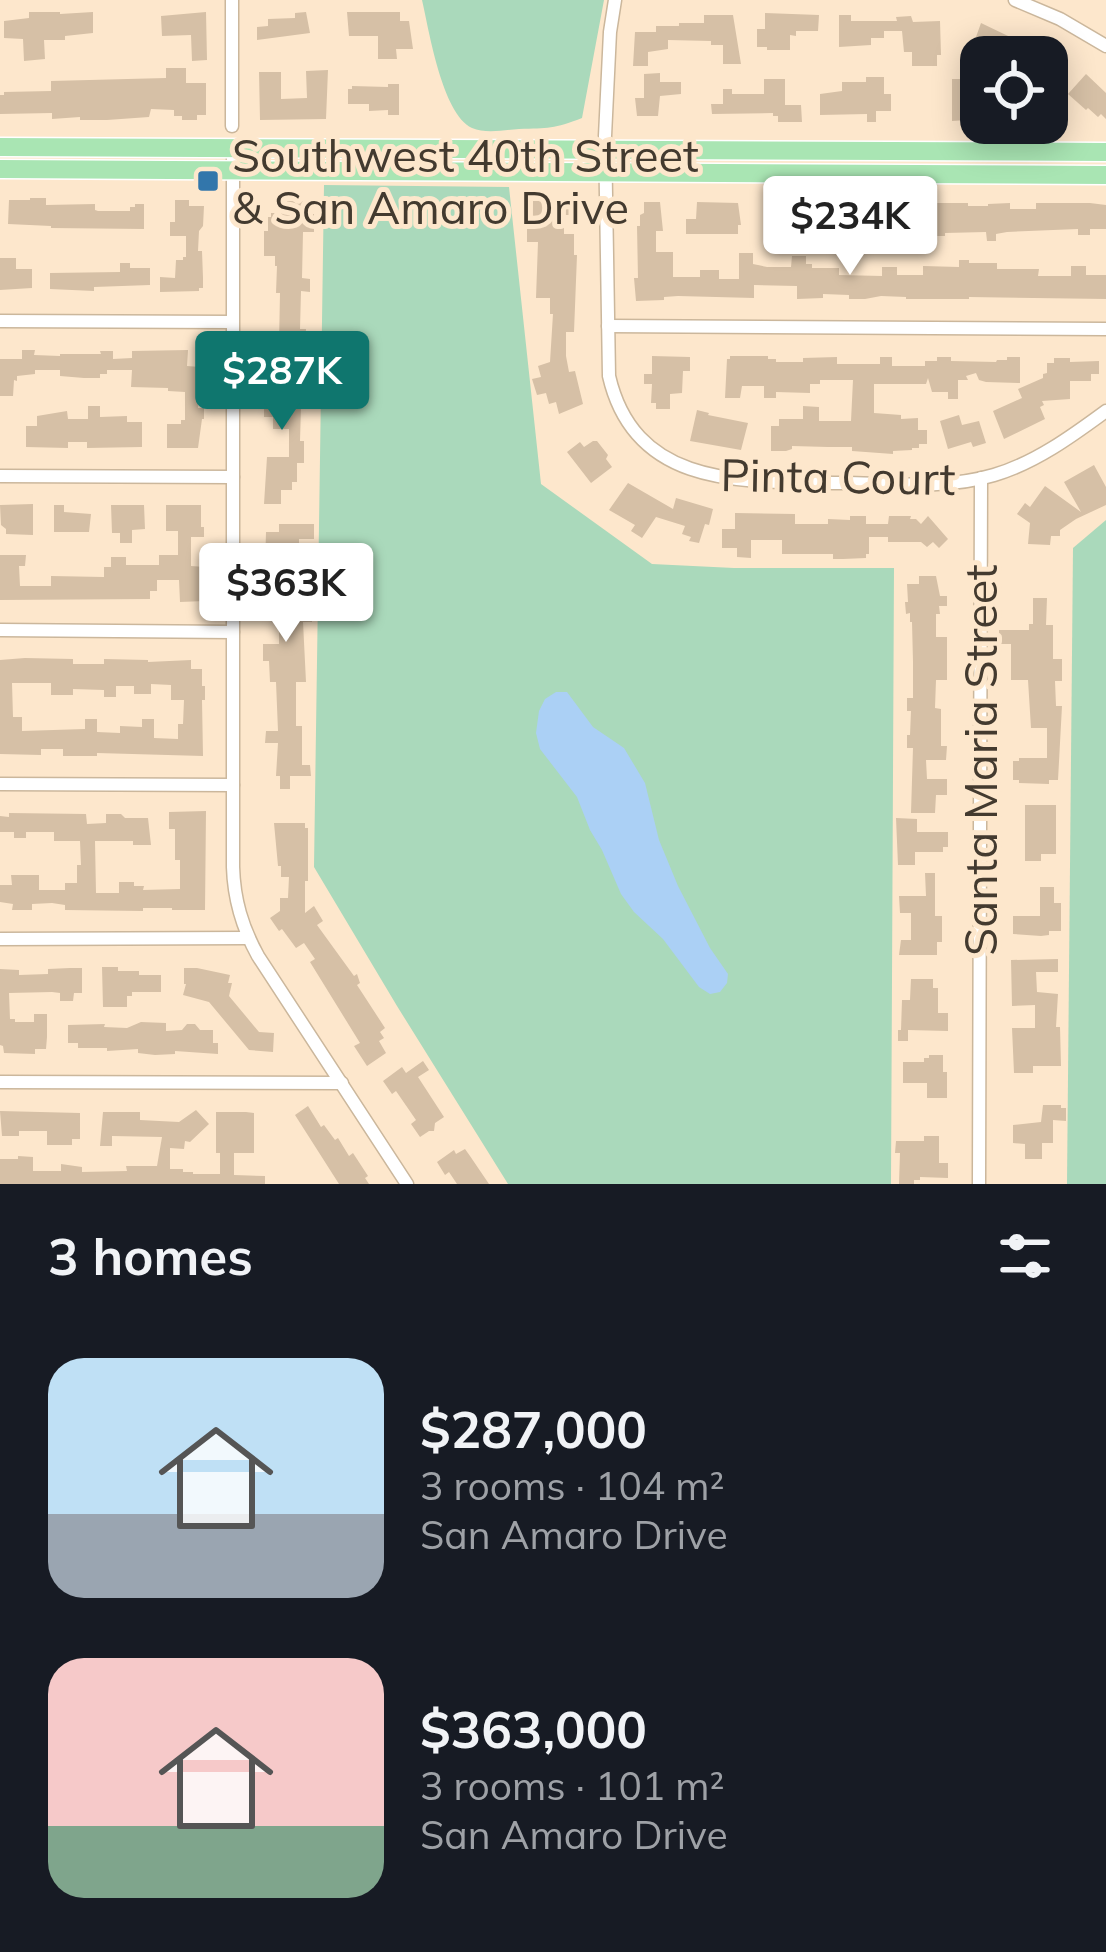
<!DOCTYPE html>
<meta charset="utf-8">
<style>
body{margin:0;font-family:Mulish,sans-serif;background:#20242c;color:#f1f3f6;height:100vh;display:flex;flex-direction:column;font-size:45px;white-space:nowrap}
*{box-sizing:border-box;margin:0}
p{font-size:39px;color:#9ea1a6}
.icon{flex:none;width:66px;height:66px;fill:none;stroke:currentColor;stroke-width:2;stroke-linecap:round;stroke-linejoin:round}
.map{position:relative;height:1184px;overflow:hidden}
.panel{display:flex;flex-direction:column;background:#171b24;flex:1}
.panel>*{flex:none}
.buttons{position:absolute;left:960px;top:36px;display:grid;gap:24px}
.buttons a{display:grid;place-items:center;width:108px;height:108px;border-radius:24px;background:#171b24;box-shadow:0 6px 30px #0003;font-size:60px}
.price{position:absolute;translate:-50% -102px;padding:0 27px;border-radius:12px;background:#fff;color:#222;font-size:39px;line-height:78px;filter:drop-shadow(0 3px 6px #0008)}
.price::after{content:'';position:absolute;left:50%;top:72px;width:36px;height:27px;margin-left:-18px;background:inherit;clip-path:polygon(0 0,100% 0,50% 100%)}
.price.on{background:#0f766e;color:#fff}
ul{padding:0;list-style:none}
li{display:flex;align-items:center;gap:36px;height:300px;padding:0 48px}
li span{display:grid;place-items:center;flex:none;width:336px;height:240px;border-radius:36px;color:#555}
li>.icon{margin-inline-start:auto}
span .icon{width:144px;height:144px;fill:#fffc;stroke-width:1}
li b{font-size:51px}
h2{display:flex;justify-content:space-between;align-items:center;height:144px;padding:0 48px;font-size:51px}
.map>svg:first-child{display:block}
.green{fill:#aad9bb}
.water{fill:#abd0f5}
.building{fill:#d6c0a6;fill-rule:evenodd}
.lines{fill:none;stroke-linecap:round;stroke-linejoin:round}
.street-casing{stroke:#cbb79c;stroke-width:15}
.primary-casing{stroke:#fff;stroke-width:21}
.street{stroke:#fff;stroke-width:12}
.primary{stroke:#a9e5b3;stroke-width:18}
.poi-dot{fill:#3276ab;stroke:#fde7cc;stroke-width:4.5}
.labels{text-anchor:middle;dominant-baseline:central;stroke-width:10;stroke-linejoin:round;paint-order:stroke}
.poi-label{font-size:45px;fill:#433a2f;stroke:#fde7cc;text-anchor:start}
.street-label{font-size:45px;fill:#433a2f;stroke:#fde7cc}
</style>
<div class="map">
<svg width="1106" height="1184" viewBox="0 0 1106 1184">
<rect width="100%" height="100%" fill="#fde7cc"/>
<g class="green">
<path d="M422 0H604L582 118C554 129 548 128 519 129 504 130 486 134 472 128 442 114 429 30 422 0Z"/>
<polygon points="324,185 509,187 541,484 652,564 734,568 894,568 891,1184 508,1184 397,1006 314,867"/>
<polygon points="1106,520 1106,1184 1067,1184 1073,548"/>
</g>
<polygon class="water" points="556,692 567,692 593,727 624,748 645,783 659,840 678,886 710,948 728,974 727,983 720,992 710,994 699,987 663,939 634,912 621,894 602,850 590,830 577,797 540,749 536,733 539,711 545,699"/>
<g class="building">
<polygon points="29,12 60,12 60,14 93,12 93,33 65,36 65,40 44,40 45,59 24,61 23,39 4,38 4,21 29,18"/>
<polygon points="206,12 207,60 192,61 191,35 162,36 161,16"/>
<polygon points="306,12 310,33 257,40 257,27 268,26 268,19 295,18 295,13"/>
<polygon points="347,12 400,12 400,21 409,21 413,49 396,49 397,59 378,59 378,36 349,36"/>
<polygon points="765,13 819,15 818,31 796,31 796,36 790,35 790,50 767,50 767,47 757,47 757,29 765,29"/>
<polygon points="704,15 733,15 741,64 723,64 723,45 711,45 711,41 668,40 668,49 648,52 648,66 633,66 635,32 656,32 656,26 679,26 679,23 704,23"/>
<polygon points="839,15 851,15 851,21 897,21 896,17 911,16 913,22 940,21 941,55 937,55 937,66 912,66 912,52 904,52 902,31 884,31 884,38 871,38 871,45 839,47"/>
<polygon points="981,23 1033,48 1049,55 1051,51 1065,58 1056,80 1047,76 1047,57 980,57 986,41 976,37"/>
<polygon points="166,68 186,68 186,83 206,83 206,115 197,115 197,120 182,120 182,116 174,116 174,110 151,109 149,117 107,120 80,120 80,117 52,119 52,113 0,114 0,95 4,95 4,92 51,91 51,81 166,78"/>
<polygon points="328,70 326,119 260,120 259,72 281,72 281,99 307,98 306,71"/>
<polygon points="660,73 660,82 681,82 681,94 660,96 658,116 637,116 635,98 644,98 644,74"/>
<polygon points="1086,74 1106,93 1106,119 1101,114 1098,117 1088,108 1086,110 1068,94"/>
<polygon points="866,77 884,77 884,94 891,94 891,111 876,111 876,122 867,122 867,114 820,115 820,94 842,91 842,82 866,82"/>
<polygon points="764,79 785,79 785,105 801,105 802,122 778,122 778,116 773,116 773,113 712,114 711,104 723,104 723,89 732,89 732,94 764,94"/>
<polygon points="952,79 969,79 969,103 981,103 981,119 952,121"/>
<polygon points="388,84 399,84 399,115 388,115 388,110 369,111 369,104 348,104 348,89 352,89 352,86 388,87"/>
<polygon points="30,198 46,198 46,205 95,204 95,210 98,211 130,211 130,207 135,207 135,204 144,204 144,229 51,228 51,226 8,224 9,200 30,200"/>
<polygon points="175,200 189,200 189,206 204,206 203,226 199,231 198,251 202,251 203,278 203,288 199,288 199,291 160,292 160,277 175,278 176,260 183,260 183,257 186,257 186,236 170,236 170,222 175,222"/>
<polygon points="287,201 303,201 304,214 314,214 314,232 303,232 302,278 310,279 310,292 301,291 300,329 306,329 305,345 279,344 280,293 276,293 277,266 275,266 275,256 264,256 264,231 268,231 268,217 271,217 271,213 287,213"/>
<polygon points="533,201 574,201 574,215 564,215 564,234 574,234 574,255 577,255 574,332 566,332 566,356 569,372 575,371 583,404 559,414 556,402 549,404 546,393 537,395 532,379 541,377 538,366 550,362 553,314 550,314 550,298 536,298 538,242 527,242 527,213 532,212"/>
<polygon points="644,202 660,202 663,231 656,231 656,252 673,252 673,277 700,277 700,270 719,270 719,279 739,279 739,253 753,253 753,264 767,267 791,267 792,256 806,256 806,264 812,264 812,268 839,268 839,275 882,276 882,267 897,267 897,275 923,275 923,266 959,267 959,260 969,260 969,263 997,263 997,269 1039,269 1038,276 1071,276 1071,266 1086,266 1086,275 1106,275 1106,299 969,297 969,299 906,299 906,297 881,296 865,299 849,299 849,295 823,294 823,298 797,299 797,286 754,285 754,298 678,296 664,297 664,300 636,301 634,278 638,278 637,226 640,226 640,215 644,213"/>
<polygon points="697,202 738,203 741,225 738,225 738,234 686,234 686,219 696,219"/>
<polygon points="804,202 804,209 831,209 831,202 846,202 846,208 868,207 868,202 877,202 877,212 919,213 919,208 935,208 935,203 968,203 968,206 988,206 988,204 1010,203 1010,209 1036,209 1036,203 1090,203 1106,205 1106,229 1090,229 1090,235 1078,235 1078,229 1007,232 996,234 996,241 987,241 986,232 945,233 945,236 924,236 920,234 920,231 883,233 849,229 849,239 834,239 834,231 771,234 771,229 765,229 766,203"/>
<polygon points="0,258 16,258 16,269 32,269 32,288 0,290"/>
<polygon points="120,263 130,263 130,268 150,268 150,285 94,287 94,291 50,289 50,273 120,272"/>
<polygon points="22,350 35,350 34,355 60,356 60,354 101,354 100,351 113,351 113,359 132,358 132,351 188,350 187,366 200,367 198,408 204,408 204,419 202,419 198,448 167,448 167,424 181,424 181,420 185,420 185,392 168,391 168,388 131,387 132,370 107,370 107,374 100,374 100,378 84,378 60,376 60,370 35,370 35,374 17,376 17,381 14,380 13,396 0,396 0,359 22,359"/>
<polygon points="652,356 690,357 690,371 683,371 682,393 670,394 670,409 656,409 656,403 651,403 652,384 644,384 644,374 652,374"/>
<polygon points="730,356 768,356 768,359 776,359 776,362 803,362 803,358 837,357 837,364 880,364 880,357 892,357 892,366 925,366 925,361 937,361 937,357 951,357 951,361 996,362 997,360 1007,360 1007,357 1020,357 1020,383 986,382 979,380 976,373 966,376 968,380 958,380 958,399 948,399 948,392 932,392 928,378 926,384 874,384 874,413 901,415 901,419 918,418 918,430 927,430 927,444 919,444 919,448 912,448 912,450 893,451 893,454 852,451 852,447 828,447 792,446 792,449 786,451 771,451 771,426 779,426 779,419 803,419 803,406 819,407 819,421 851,421 853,380 820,380 820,384 810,384 810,393 776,392 776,398 764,398 764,386 742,386 740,398 725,398 727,359 730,359"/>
<polygon points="269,357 287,357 286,406 301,407 300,441 304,441 304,463 297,463 297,482 292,482 292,490 281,490 281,504 264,504 267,457 289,457 289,429 273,429 273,417 264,417 264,384 269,384"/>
<polygon points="1054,358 1070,358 1070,362 1099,361 1099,374 1091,374 1091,381 1070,381 1070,399 1042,401 1044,405 1040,407 1045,419 1004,439 993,411 1022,398 1018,389 1043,378 1043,374 1047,373 1047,363 1054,363"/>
<polygon points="88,406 100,406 100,417 127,416 127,422 142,422 142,447 87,448 87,442 68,442 68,448 26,447 26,426 37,426 37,416 67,411 68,419 88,419"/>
<polygon points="697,410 709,413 708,415 748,423 741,450 690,441"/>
<polygon points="959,415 962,425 979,421 986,443 973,447 971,442 948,449 940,421"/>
<polygon points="593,441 597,441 608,455 606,459 612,467 591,483 567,452 580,442 584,447"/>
<polygon points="1094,465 1106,487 1106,505 1076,519 1060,530 1060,536 1051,536 1050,545 1028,544 1030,523 1017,514 1025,503 1030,507 1045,486 1081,512 1064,482"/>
<polygon points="628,483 673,509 676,498 713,509 709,525 705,524 699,543 689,541 691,537 682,534 685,526 656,517 642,538 631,531 635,525 609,510"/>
<polygon points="33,504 33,535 6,534 6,529 1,525 0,505"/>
<polygon points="54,505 64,505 64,512 91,514 89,532 54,532"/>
<polygon points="111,505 144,505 145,529 132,530 132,543 120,543 120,533 112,533"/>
<polygon points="166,505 201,505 201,527 204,527 204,537 191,537 191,566 205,567 205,601 180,602 179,580 157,580 157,591 150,591 150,599 0,600 0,555 26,555 25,566 19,566 20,586 51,586 51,576 104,577 104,567 111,567 111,557 126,557 126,565 159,565 159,555 178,555 178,531 166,531"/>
<polygon points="735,513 795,514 795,524 828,524 828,519 850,520 850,516 866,516 866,524 888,524 889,516 911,516 910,519 916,519 921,524 928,516 948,539 939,548 933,542 927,547 921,542 888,542 888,537 869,537 869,554 866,554 866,558 843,559 833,559 833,554 782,554 782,540 751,540 751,558 737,557 737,548 722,548 722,529 735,529"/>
<polygon points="279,524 314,524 314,539 299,539 299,548 291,548 291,569 299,568 298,603 312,602 312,622 303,622 306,682 296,682 296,726 302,726 302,765 310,765 311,776 290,776 290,789 280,789 280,776 276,776 278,743 265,743 266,731 278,731 276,682 270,682 269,661 263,661 263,644 279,644 279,618 264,618 264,602 266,532 279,532"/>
<polygon points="919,576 936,576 940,596 947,596 947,606 939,606 940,614 936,614 936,637 947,637 947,680 936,680 935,708 941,709 941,746 947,746 946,760 926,760 927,779 947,779 947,795 936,795 935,813 911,813 913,748 907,748 907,735 910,735 911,711 907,711 907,698 913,698 913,662 912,622 910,622 910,613 906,614 905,602 908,602 907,584 919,584"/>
<polygon points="1033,598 1047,598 1046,625 1053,625 1053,659 1062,659 1062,681 1055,681 1056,706 1062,706 1058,780 1049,780 1049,784 1019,783 1019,780 1013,780 1013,761 1019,761 1019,758 1047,758 1047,728 1031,728 1028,680 1011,680 1011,644 999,644 999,630 1029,630 1029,624 1033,624"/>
<path d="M25 658 73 659V664H104V659L148 660V662L191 660V669H202V686H205V700H202L203 756 97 753V756H63V749H41V755L0 754V660ZM12 683H51V695H73V689L104 690V697H116V686H134V694H151V684L171 685V700H184L183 724H178V739L154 738V719H142V727L120 726V733L97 732V719H85V729L22 731V717H13Z"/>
<polygon points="1025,805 1056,805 1056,854 1041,854 1041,861 1025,861"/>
<polygon points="206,811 205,910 172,910 172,908 143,908 143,911 65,910 65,905 52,903 32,904 32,910 12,910 13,904 0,902 0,885 12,885 11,875 39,875 39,890 65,890 65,883 77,883 77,865 81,865 80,841 54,841 54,832 26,832 26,838 14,838 14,832 0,832 0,816 9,817 9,813 86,814 87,824 106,823 106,814 121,814 125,818 148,818 151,845 133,845 133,841 95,841 96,893 119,893 119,882 134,882 134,886 144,886 143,890 180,889 180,860 175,860 175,829 169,829 169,812"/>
<polygon points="896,818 917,819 917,832 948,832 948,847 943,847 943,852 915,852 915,865 898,865"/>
<polygon points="274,823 305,823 305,828 308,828 308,881 305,881 305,913 314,906 323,921 317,925 354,976 357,974 360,983 357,985 385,1028 380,1032 384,1038 379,1041 386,1053 367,1066 354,1046 360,1043 310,962 315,959 304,943 296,948 282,929 279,931 270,918 280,911 280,898 288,898 289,877 281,877 281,866 278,866"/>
<polygon points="925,873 935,873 935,916 942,916 942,942 937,942 937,955 899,955 901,940 911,940 911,913 900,913 899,896 926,896"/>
<polygon points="1040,887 1054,887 1054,903 1061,903 1061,931 1049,931 1049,935 1041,936 1013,934 1013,916 1040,916"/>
<polygon points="1058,959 1058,972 1036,972 1037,992 1058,994 1056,1027 1060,1027 1061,1066 1033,1066 1033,1073 1014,1073 1012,1028 1035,1028 1035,1005 1012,1006 1011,960"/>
<polygon points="102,967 118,967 118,971 139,971 139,975 161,975 161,992 132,992 132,996 127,996 127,1007 103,1007"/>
<polygon points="70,968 82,968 82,993 74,993 73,1001 60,1001 60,993 52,992 9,993 10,1019 15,1019 15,1022 34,1022 34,1014 47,1014 47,1037 46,1049 35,1049 35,1054 4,1053 3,1046 0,1045 0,969 19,970 19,975 48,974 48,969"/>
<polygon points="184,968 197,968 230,975 228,983 232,983 229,996 259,1032 274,1033 273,1052 249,1050 209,1002 183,995 186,984 184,984"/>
<polygon points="911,979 933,979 933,988 938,988 938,1013 948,1013 948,1031 908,1030 908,1041 898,1041 898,1030 901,1030 902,1000 910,1000"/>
<polygon points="141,1022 166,1023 166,1031 182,1030 187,1024 195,1024 200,1030 213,1030 213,1043 218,1043 218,1054 175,1051 175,1054 155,1055 138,1053 138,1049 107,1051 107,1048 78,1048 78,1043 68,1043 68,1025 105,1024 104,1027 127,1028"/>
<polygon points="929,1055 943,1055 943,1072 947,1072 947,1098 927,1098 927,1083 903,1083 903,1062 924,1062 924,1058 929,1058"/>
<polygon points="423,1061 429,1070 418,1077 444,1117 435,1123 434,1131 429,1131 420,1137 411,1124 416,1120 396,1091 392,1094 383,1081 402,1067 406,1073"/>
<polygon points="1043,1105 1061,1105 1061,1108 1066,1108 1066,1121 1053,1120 1053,1143 1042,1143 1042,1159 1025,1159 1025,1144 1013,1143 1013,1125 1041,1122"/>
<polygon points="308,1106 321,1127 324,1125 335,1140 338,1138 349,1156 353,1153 368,1176 365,1178 369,1184 339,1184 295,1115"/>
<polygon points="196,1110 209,1124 190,1142 185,1141 184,1149 170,1148 170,1169 183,1169 183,1172 193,1172 193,1174 220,1174 220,1153 216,1153 216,1112 246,1112 254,1113 254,1153 234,1153 234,1175 265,1176 265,1184 0,1184 0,1159 18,1159 18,1156 33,1157 33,1171 61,1171 61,1164 82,1167 82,1172 127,1171 126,1166 157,1166 162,1137 112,1136 112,1146 100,1146 103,1112 140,1112 140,1120 179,1122"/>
<polygon points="0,1111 80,1113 80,1139 72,1139 72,1145 47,1145 47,1131 19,1131 19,1136 2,1136"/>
<polygon points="924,1136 939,1136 939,1163 948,1163 948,1178 920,1177 920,1180 914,1180 914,1184 899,1184 900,1153 895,1153 896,1141 924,1141"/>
<polygon points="465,1149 470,1156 489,1184 457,1184 449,1172 445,1175 437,1162 454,1150 456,1154"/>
</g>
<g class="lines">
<defs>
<g id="street">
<polyline points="232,0 232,126"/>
<path d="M615 0 610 32 605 136 609 376C636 493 753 481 846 483 895 484 947 489 994 475 1035 463 1072 436 1106 411"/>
<polyline points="1015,0 1060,19 1106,46"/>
<path d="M233 148V867C234 900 242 927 258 956L407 1184"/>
<polyline points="0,321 232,322"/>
<polyline points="608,326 1106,329"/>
<polyline points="0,476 233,477"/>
<polyline points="0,630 233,632"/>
<polyline points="0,784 233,785"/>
<polyline points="0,939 248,938"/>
<polyline points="0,1082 342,1083"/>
<polyline points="979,1184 981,478"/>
</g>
<g id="primary">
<polyline points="0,147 1106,152"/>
<polyline points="0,169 1106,175"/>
</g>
</defs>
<use href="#street" class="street-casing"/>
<use href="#primary" class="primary-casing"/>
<use href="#street" class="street"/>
<use href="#primary" class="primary"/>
</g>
<rect class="poi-dot" x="196" y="169" width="24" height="24" rx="6"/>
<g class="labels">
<g class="poi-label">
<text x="232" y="155">Southwest 40th Street<tspan x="232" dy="52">&amp; San Amaro Drive</tspan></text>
</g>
<g class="street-label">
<text transform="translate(838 476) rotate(1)">Pinta Court</text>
<text transform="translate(980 760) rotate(-90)">Santa Maria Street</text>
</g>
</g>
</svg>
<div class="buttons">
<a><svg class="icon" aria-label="locate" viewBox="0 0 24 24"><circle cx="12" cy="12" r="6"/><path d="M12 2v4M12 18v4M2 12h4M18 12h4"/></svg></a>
</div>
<b class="price" style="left:850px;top:278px">$234K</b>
<b class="price on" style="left:282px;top:433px">$287K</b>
<b class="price" style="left:286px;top:645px">$363K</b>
</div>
<section class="panel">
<h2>3 homes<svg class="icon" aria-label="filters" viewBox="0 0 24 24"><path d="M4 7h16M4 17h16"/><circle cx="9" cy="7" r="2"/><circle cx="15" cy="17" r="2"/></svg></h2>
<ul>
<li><span style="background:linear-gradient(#bfe0f5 65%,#9aa5b1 0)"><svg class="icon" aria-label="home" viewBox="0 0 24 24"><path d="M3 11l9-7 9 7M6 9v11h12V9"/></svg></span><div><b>$287,000</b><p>3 rooms · 104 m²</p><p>San Amaro Drive</p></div></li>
<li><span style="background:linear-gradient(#f6c9c9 70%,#7fa58c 0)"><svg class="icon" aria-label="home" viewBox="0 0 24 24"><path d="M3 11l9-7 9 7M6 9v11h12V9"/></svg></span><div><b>$363,000</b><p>3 rooms · 101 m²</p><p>San Amaro Drive</p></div></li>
</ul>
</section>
